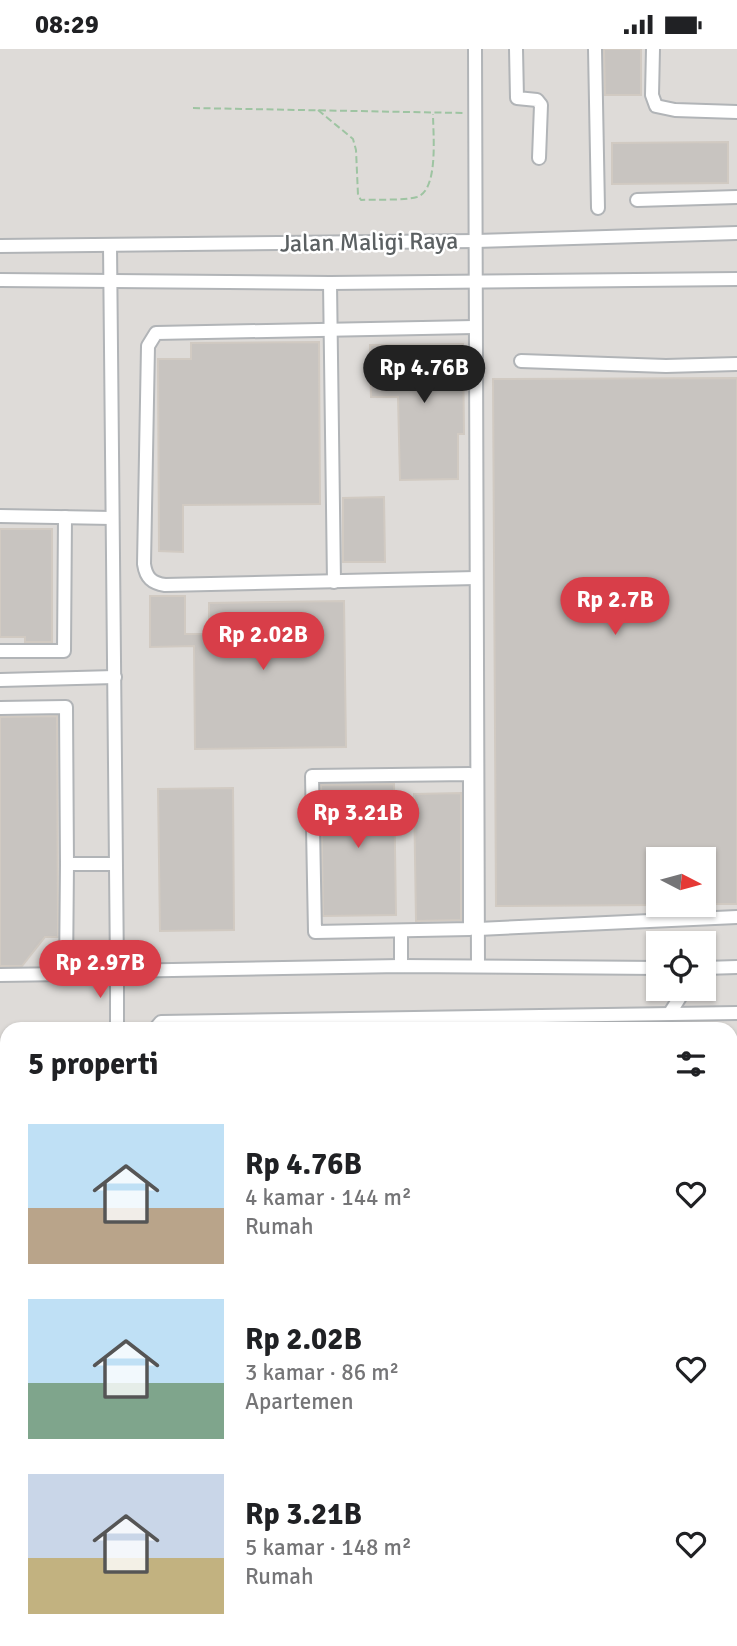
<!DOCTYPE html>
<html lang="id">
<meta charset="utf-8">
<style>
body{margin:0;font-family:Signika,sans-serif;background:#f2f2f2;color:#202124;height:100vh;display:flex;flex-direction:column;font-size:26px;white-space:nowrap}
*{box-sizing:border-box;margin:0}
p{font-size:23px;color:#757577}
.icon{flex:none;width:38px;height:38px;fill:none;stroke:currentColor;stroke-width:2;stroke-linecap:round;stroke-linejoin:round}
.map{position:relative;flex:1;overflow:hidden}
.side{position:absolute;left:0px;top:973px;width:738px;height:625px;display:flex;flex-direction:column;background:#fff;border-radius:21px 21px 0 0;box-shadow:0 2px 5px #0004}
.side>*{flex:none}
.needle{width:46px;rotate:96deg}
.tools{position:absolute;left:646px;top:798px;display:grid;gap:14px}
.tools a{display:grid;place-items:center;width:70px;height:70px;border-radius:0px;background:#fff;box-shadow:0 2px 5px #0004;font-size:35px}
.price{position:absolute;translate:-50% -60px;padding:0 16px;border-radius:24px;background:#d83e49;color:#fff;font-size:23px;line-height:46px;filter:drop-shadow(0 2px 4px #0008)}
.price::after{content:'';position:absolute;left:50%;top:42px;width:21px;height:16px;margin-left:-10px;background:inherit;clip-path:polygon(0 0,100% 0,50% 100%)}
.price.selected{background:#222;color:#fff}
ul{padding:0;list-style:none}
li{display:flex;align-items:center;gap:21px;height:175px;padding:0 28px}
li span{display:grid;place-items:center;flex:none;width:196px;height:140px;border-radius:0px;color:#555}
li>.icon{margin-inline-start:auto}
span .icon{width:84px;height:84px;fill:#fffc;stroke-width:1}
li b{font-size:30px}
h2{display:flex;justify-content:space-between;align-items:center;height:84px;padding:0 28px;font-size:30px}
.status{display:flex;justify-content:space-between;align-items:center;height:49px;padding:0 35px;background:#fff;direction:ltr}
.status svg{height:19px;fill:currentColor}
.map>svg:first-child{display:block}
.industrial{fill:#dedbd8;fill-rule:evenodd}
.building{fill:#c8c4c0;stroke:#d1cac2;stroke-width:2}
.lines{fill:none;stroke-linecap:round;stroke-linejoin:round}
.minor-casing{stroke:#b1b4b7;stroke-width:16}
.path{stroke:#9ec4a2;stroke-width:2;stroke-dasharray:7 3.5;stroke-linecap:butt}
.minor{stroke:#fff;stroke-width:12}
.labels{text-anchor:middle;dominant-baseline:central;stroke-width:5;stroke-linejoin:round;paint-order:stroke}
.street-label{font-size:24px;fill:#5b6062;stroke:#fff}
</style>
<div class="status"><b>08:29</b><svg viewBox="0 0 49 12"><path d="M0 12V9h3v3zM5 12V6h3v6zM10 12V3h3v9zM15 12V0h3v12zM26 1h20v11H26zM47 4h2v5h-2z"/></svg></div>
<div class="map">
<svg width="737" height="1597" viewBox="0 0 737 1597">
<rect width="100%" height="100%" fill="#ede9e3"/>
<path class="industrial" d="M0 0H737V1518L732 1519V980H7V1452L0 1444ZM658 810H704V856H658ZM658 894H704V940H658Z"/>
<g class="building">
<polygon points="604,0 641,0 641,46 605,46"/>
<polygon points="728,93 728,134 612,135 612,94"/>
<polygon points="319,293 320,455 183,456 183,503 159,502 158,310 191,310 191,294"/>
<polygon points="463,295 464,385 458,385 458,430 400,431 398,348 371,348 370,296"/>
<polygon points="737,329 737,855 704,855 704,810 658,810 658,856 496,857 493,330"/>
<polygon points="384,448 385,513 343,513 343,449"/>
<polygon points="0,480 52,480 52,593 25,593 25,588 0,588"/>
<polygon points="150,547 185,547 185,585 209,585 209,554 344,552 346,698 195,700 194,597 150,598"/>
<polygon points="57,667 58,888 45,888 22,917 0,917 0,668"/>
<polygon points="394,735 396,866 323,867 321,736"/>
<polygon points="233,739 234,881 160,882 158,740"/>
<polygon points="461,744 461,871 416,872 414,745"/>
</g>
<g class="lines">
<defs>
<g id="minor">
<polyline points="475,0 478,917"/>
<polyline points="516,0 517,49 537,51 541,56 539,109"/>
<polyline points="595,0 598,159"/>
<polyline points="653,0 652,46 656,57 675,61 737,63"/>
<polyline points="637,151 737,148"/>
<polyline points="110,196 117,922 401,917 658,919"/>
<polyline points="0,197 476,192 737,184"/>
<polyline points="0,231 330,234 737,230"/>
<polyline points="330,234 334,533"/>
<path d="M474 278 156 284 148 297 144 515C146 529 152 534 165 536L476 529"/>
<polyline points="521,312 666,317 737,315"/>
<polyline points="0,467 112,469"/>
<polyline points="0,602 64,602 65,468"/>
<polyline points="0,631 115,628"/>
<polyline points="0,659 66,658 67,815 115,815"/>
<polygon points="470,725 470,880 315,883 312,727"/>
<polyline points="478,880 737,868"/>
<polyline points="401,882 401,917"/>
<polyline points="704,919 737,918"/>
<polyline points="0,926 66,925 67,815"/>
<polyline points="670,964 685,940"/>
<polyline points="117,980 117,922"/>
<polyline points="155,980 161,973 737,964"/>
<polyline points="732,1292 737,1292"/>
<polyline points="732,1320 737,1319"/>
<polyline points="0,1372 7,1372"/>
<polyline points="0,1424 7,1434"/>
<polyline points="732,1525 737,1524"/>
<polyline points="214,1591 270,1597 293,1591"/>
</g>
</defs>
<use href="#minor" class="minor-casing"/>
<g class="path">
<polyline points="193,59 463,64"/>
<path d="M318 61 353 90 356 101 358 146 361 151C376 150 403 152 417 148 439 141 433 84 433 65"/>
<polyline points="732,1339 737,1339"/>
<polyline points="125,1597 126,1591"/>
</g>
<use href="#minor" class="minor"/>
</g>
<g class="labels">
<g class="street-label">
<text transform="translate(369 193) rotate(-1)">Jalan Maligi Raya</text>
</g>
</g>
</svg>
<div class="tools">
<a><svg class="needle" viewBox="-14 -14 28 28"><path d="M0-13l5 13h-10z" fill="#e53935"/><path d="M0 13l5-13h-10z" fill="#757577"/></svg></a>
<a><svg class="icon" aria-label="locate" viewBox="0 0 24 24"><circle cx="12" cy="12" r="6"/><path d="M12 2v4M12 18v4M2 12h4M18 12h4"/></svg></a>
</div>
<b class="price selected" style="left:424px;top:356px">Rp 4.76B</b>
<b class="price" style="left:615px;top:588px">Rp 2.7B</b>
<b class="price" style="left:263px;top:623px">Rp 2.02B</b>
<b class="price" style="left:358px;top:801px">Rp 3.21B</b>
<b class="price" style="left:100px;top:951px">Rp 2.97B</b>
<section class="side">
<h2>5 properti<svg class="icon" aria-label="filters" viewBox="0 0 24 24"><path d="M4 7h16M4 17h16"/><circle cx="9" cy="7" r="2"/><circle cx="15" cy="17" r="2"/></svg></h2>
<ul>
<li><span style="background:linear-gradient(#bfe0f5 60%,#b9a48a 0)"><svg class="icon" aria-label="home" viewBox="0 0 24 24"><path d="M3 11l9-7 9 7M6 9v11h12V9"/></svg></span><div><b>Rp 4.76B</b><p>4 kamar · 144 m²</p><p>Rumah</p></div><svg class="icon" aria-label="heart" viewBox="0 0 24 24"><path d="M12 20l-8-8c-3-5 5-10 8-4 3-6 11-1 8 4z"/></svg></li>
<li><span style="background:linear-gradient(#bfe0f5 60%,#7fa58c 0)"><svg class="icon" aria-label="home" viewBox="0 0 24 24"><path d="M3 11l9-7 9 7M6 9v11h12V9"/></svg></span><div><b>Rp 2.02B</b><p>3 kamar · 86 m²</p><p>Apartemen</p></div><svg class="icon" aria-label="heart" viewBox="0 0 24 24"><path d="M12 20l-8-8c-3-5 5-10 8-4 3-6 11-1 8 4z"/></svg></li>
<li><span style="background:linear-gradient(#c9d6e8 60%,#c2b280 0)"><svg class="icon" aria-label="home" viewBox="0 0 24 24"><path d="M3 11l9-7 9 7M6 9v11h12V9"/></svg></span><div><b>Rp 3.21B</b><p>5 kamar · 148 m²</p><p>Rumah</p></div><svg class="icon" aria-label="heart" viewBox="0 0 24 24"><path d="M12 20l-8-8c-3-5 5-10 8-4 3-6 11-1 8 4z"/></svg></li>
</ul>
</section>
</div>
